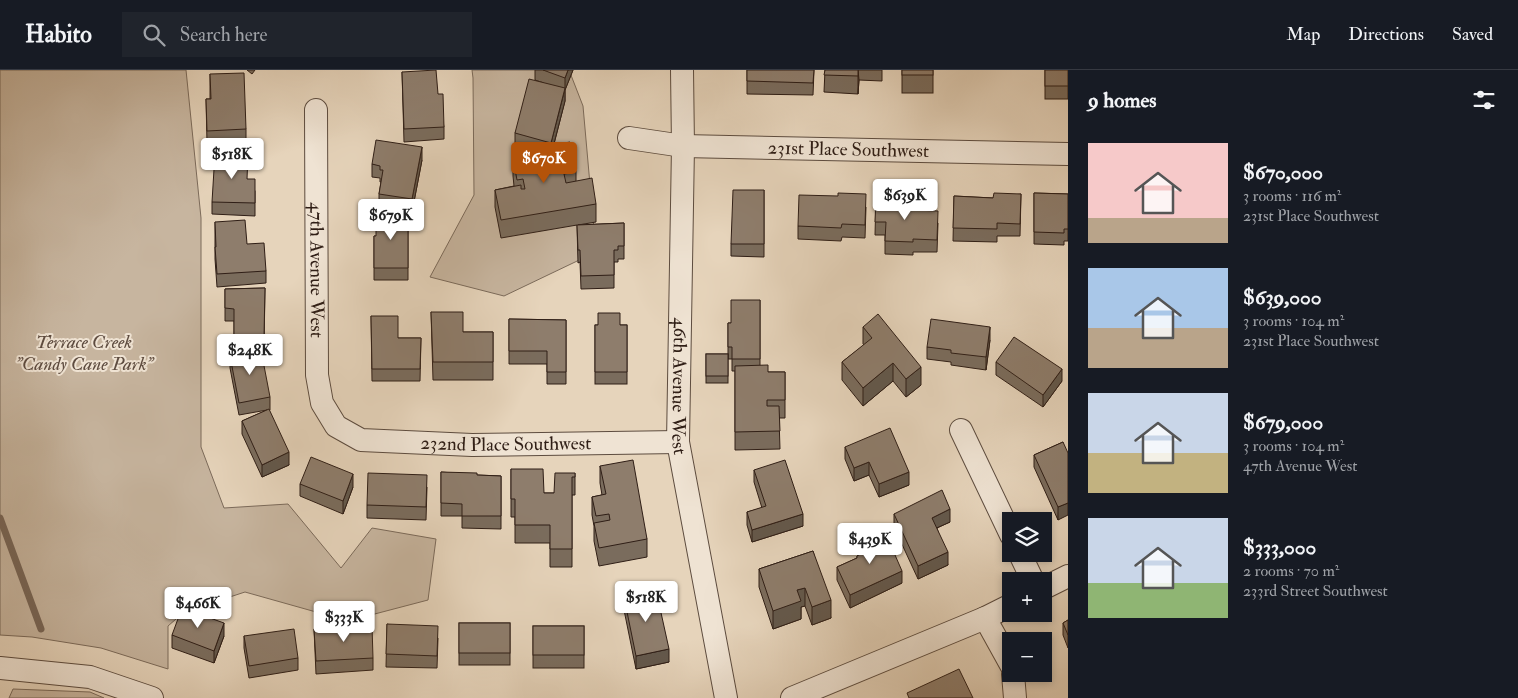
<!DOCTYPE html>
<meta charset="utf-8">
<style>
body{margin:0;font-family:"IM FELL Double Pica",serif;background:#20242c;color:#f1f3f6;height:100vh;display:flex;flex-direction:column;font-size:19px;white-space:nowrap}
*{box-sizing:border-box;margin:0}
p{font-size:16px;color:#9ea1a6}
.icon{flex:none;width:28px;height:28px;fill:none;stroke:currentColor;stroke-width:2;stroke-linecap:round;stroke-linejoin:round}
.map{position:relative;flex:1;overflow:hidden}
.side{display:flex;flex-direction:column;background:#171b24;width:450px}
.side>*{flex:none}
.controls{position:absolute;left:1002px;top:442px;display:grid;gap:10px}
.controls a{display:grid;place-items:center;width:50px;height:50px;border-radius:0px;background:#171b24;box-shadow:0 2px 8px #0003;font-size:25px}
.price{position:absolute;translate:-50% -42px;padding:0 11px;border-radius:5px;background:#fff;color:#222;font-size:16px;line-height:32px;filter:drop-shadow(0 1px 2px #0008)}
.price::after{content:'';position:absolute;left:50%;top:30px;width:15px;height:11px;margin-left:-8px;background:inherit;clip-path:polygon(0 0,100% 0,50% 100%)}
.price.active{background:#b45309;color:#fff}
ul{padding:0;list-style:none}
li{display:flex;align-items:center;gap:15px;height:125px;padding:0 20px}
li span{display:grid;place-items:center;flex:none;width:140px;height:100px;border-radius:0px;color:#555}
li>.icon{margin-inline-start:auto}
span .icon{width:60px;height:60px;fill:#fffc;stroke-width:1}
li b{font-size:21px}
h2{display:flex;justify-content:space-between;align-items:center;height:60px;padding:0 20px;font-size:21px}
header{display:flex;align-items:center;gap:30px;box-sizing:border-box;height:70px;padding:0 25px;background:#171b24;border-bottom:1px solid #363941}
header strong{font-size:24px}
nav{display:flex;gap:28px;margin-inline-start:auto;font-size:18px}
.search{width:350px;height:45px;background:#20242c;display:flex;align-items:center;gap:12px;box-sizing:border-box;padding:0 18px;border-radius:0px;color:#9ea1a6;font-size:19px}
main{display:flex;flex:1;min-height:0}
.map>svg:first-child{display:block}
.green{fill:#c7b59f;stroke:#7b6a5a}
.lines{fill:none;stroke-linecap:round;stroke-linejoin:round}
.stream{stroke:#786657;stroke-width:7}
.street-casing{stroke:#5d4c3f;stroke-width:24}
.street{stroke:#efe3d3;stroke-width:22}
.wall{fill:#7a6c5d;stroke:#2f1e16}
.shaded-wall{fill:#63584c;stroke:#2f1e16}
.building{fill:#8e7d6c;stroke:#2f1e16}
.labels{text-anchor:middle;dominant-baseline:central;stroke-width:4;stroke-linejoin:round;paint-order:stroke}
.street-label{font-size:19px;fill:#2f1e16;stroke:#efe3d3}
.park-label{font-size:19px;font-style:italic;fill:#5d4b3f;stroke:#efe3d3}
</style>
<header>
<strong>Habito</strong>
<div class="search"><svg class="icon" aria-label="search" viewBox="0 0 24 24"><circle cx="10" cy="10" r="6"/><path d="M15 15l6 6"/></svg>Search here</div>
<nav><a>Map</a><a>Directions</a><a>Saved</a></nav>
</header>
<main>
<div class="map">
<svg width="1068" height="628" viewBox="0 0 1068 628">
<rect width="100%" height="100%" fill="#e6d4bb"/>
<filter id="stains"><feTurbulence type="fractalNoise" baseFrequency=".004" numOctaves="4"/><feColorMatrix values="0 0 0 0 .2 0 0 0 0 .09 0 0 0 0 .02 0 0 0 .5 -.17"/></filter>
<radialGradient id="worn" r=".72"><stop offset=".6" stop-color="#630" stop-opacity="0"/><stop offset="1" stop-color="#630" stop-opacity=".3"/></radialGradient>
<g class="green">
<polygon points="0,0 186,0 201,148 201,377 224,438 288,434 341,498 372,458 436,469 428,530 348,551 245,522 184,542 168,556 168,599 101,578 32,567 0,565"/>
<polygon points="472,0 569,0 583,36 596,182 504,226 430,207 474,125 473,8"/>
<polygon points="13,619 90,622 104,628 9,628"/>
</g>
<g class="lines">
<polyline class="stream" points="0,448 41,559"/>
<defs>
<g id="street">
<path id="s1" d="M682 0 683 76 678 372 726 628"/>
<path id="s2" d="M316 40 317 305 322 333 336 356 361 370 472 375 678 372"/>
<path id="s3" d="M629 68 683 76 1068 84"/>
<polyline points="961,360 1011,465"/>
<polyline points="1020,484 1033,511"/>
<polyline points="1044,518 1068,506"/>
<polyline points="985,548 1011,595"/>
<polyline points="0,598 90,607 152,628"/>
<polyline points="1013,604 1015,628"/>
<polyline points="792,628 985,548 1011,535"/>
</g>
</defs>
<use href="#street" class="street-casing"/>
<use href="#street" class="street"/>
</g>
<g class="wall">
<polygon points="247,0 255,0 252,4"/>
<polygon points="535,0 573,0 565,20 565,31 554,74 576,102 576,111 596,134 596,152 578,155 624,153 624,189 618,189 618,192 614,192 614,218 581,219 580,192 578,193 577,155 501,168 495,137 495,120 514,116 513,106 513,88 518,87 518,81 527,79 515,76 515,63 544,13 535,10"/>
<polygon points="747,0 814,0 813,25 747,24"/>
<polygon points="825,0 882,0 882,11 859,10 858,24 824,22"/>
<rect x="902" y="0" width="31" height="23"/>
<rect x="1045" y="0" width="23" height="29"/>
<polygon points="402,2 438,24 444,57 444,69 404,72"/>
<polygon points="210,4 246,59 246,72 207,73 206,29 210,29"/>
<polygon points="422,90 412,142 379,136 379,124 381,112 380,112 380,108 372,107 372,94"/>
<polygon points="248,109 255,121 255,146 212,144 212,132"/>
<polygon points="764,120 764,187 731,186 731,174"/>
<polygon points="1034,123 1068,124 1068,171 1064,171 1064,175 1034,174"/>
<polygon points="1021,124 1020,166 997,166 997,172 953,171 954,126 993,128"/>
<polygon points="876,125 902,137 914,140 938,153 937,182 913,182 913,185 885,184 885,165 875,165"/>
<polygon points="866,137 865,168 842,167 841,171 798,169 798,156"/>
<polygon points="408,143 408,210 374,210 374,166 376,166"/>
<polygon points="215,152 247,174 266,201 266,213 217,217 215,189"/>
<polygon points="265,218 264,278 234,278 234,251 225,251 225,219"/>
<polygon points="760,230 760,296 768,302 785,302 785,348 779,348 780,379 735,380 735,301 732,301 732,289 728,289 728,253 731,253"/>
<polygon points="431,242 463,262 493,262 493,310 433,310"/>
<polygon points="371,246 398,268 421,268 420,311 372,311"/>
<polygon points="509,249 566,250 566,314 547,314 547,294 509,294"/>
<rect x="595" y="255" width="32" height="59"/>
<polygon points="863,257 921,315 906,327 893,311 863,336 842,310 842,292 864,275 863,274"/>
<polygon points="990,270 986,300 951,295 951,292 927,289 927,277"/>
<rect x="706" y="284" width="22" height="29"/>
<polygon points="230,286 270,327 270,340 269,340 289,395 262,407 242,364 242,351 267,340 239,345 230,298"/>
<polygon points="996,292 1062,311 1043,337 996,305"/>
<polygon points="1063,372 1058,450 1034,397 1034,385"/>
<polygon points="845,377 909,415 879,427 869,405 854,411 845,389"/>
<polygon points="600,396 647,469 647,487 599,496 594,471 594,456 592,445 592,427 602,425 600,413"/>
<polygon points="511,399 544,423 554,423 575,403 575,425 572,425 572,497 550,497 550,473 515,473 515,447 511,447"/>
<polygon points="754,400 803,456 752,472 747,455 747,442 762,438 754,412"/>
<polygon points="441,402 477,405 501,406 501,459 462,458 462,446 441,446"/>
<polygon points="300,414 353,417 343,444 300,426"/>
<polygon points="427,417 426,450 367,448 367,435"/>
<polygon points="894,444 950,452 937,458 948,495 918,509 894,457"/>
<polygon points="860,474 902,513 850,538 837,510 837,497 857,488 857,486 860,484"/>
<polygon points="813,481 831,548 812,555 805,536 801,537 801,549 773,559 759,517 759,499"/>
<polygon points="624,527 669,592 636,599 624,540"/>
<polygon points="1068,550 1068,578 1063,565 1063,553"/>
<rect x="459" y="553" width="51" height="42"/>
<polygon points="387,554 438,568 437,598 386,597"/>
<rect x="533" y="556" width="51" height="42"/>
<polygon points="314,559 373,588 373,600 316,604"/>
<polygon points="172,565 224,566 214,593 172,578"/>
<polygon points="244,566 298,588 298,600 249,608 244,578"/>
</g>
<g class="shaded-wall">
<polygon points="568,0 573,0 565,20 565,31 551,85 551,73 565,19 565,8"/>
<polygon points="858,0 859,10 858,24"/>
<polygon points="422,77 422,90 412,142 412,129"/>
<polygon points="990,257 990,270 986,300 986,287"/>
<polygon points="893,293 893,311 863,336 863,318"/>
<polygon points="921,297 921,315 906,327 906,309"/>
<polygon points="1062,299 1062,311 1043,337 1043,325"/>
<polygon points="289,382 289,395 262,407 262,395"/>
<polygon points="869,392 869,405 854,411 854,398"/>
<polygon points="909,402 909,415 879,427 879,414"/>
<polygon points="353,404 353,417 343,444 343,431"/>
<polygon points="1068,433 1068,445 1058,450 1058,437"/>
<polygon points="950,439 950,452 932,460 932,448"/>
<polygon points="803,444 803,456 752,472 752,460"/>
<polygon points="948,482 948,495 918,509 918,496"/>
<polygon points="902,501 902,513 850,538 850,525"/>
<polygon points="805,518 805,536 801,537 801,549 773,559 773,541 797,520"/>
<polygon points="831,530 831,548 812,555 812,537"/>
<polygon points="224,553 224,566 214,593 214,581"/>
<polygon points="669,579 669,592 636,599 636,586"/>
</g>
<g class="building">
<polygon points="436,0 438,24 443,24 444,57 404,59 402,2"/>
<polygon points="543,0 568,0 565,8"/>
<polygon points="747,0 814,0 813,13 747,11"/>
<polygon points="825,0 858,0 858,6 824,5"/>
<rect x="902" y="0" width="31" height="5"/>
<rect x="1045" y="0" width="23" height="16"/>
<polygon points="244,3 246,59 207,61 206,29 211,29 210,4"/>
<polygon points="529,9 565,18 551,73 515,63"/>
<polygon points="376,70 422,77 412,129 379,124 383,100 380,100 380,96 372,94"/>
<polygon points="570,72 576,102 564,104 566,113 592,108 596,134 501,150 495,120 521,115 521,119 525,119 523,109 517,110 513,88 519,87 518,81"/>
<polygon points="215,83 248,84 247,109 255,109 255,133 212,132"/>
<polygon points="733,120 764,120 764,174 731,174"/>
<polygon points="838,123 866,124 865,155 842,154 841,158 798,156 799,125 838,126"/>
<polygon points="994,123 1021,124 1020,154 997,153 997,159 953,158 954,126 993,128"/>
<polygon points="1034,123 1068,124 1068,159 1064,159 1064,163 1034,162"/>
<polygon points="876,125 902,126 902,137 914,138 914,140 938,141 937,170 913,169 913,172 885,171 886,152 875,152"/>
<polygon points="376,143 408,143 408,198 374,198 374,166 376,166"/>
<polygon points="245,150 247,174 264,173 266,201 217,204 215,177 216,177 215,152"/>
<polygon points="624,153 624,176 618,176 618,180 614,180 614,205 581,206 580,180 578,180 577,155"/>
<polygon points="265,218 264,266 234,265 234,239 225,238 225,219"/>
<polygon points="731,230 760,230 760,289 732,289 732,277 728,277 728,253 731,253"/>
<polygon points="431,242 463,242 463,262 493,262 493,292 433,292"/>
<polygon points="598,243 620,243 620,255 627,255 627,302 595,302 595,255 598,255"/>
<polygon points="878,244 921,297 906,309 893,293 863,318 842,292 872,268 863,257"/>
<polygon points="371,246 398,246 398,268 421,268 420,299 372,299"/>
<polygon points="509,249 566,250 566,302 547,302 547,281 509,281"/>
<polygon points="931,249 990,257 986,287 951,283 951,280 927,277"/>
<polygon points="1014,267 1062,299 1043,325 996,292"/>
<polygon points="261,280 270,327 239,333 230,286"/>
<rect x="706" y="284" width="22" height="22"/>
<polygon points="768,295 768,302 785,302 785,330 767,330 767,336 779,336 780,361 735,362 735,296"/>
<polygon points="269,339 289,382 262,395 242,351"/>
<polygon points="890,358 909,402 879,414 869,392 854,398 845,377"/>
<polygon points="1063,372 1068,383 1068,433 1058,437 1034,385"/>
<polygon points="311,387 353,404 343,431 300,414"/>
<polygon points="633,390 647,469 599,478 594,453 610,450 609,444 596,446 592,427 606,424 600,396"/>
<polygon points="785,390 803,444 752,460 747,442 766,436 754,400"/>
<polygon points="511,399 543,399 544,423 554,423 555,403 575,403 575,407 572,407 572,479 550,479 550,455 515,455 515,429 511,429"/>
<polygon points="441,402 477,403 477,405 501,406 501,446 462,446 462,434 441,433"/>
<polygon points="368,403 427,405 426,437 367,435"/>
<polygon points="942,420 950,439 932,448 948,482 918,496 894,444"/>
<polygon points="885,462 902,501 850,525 837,497 857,488 857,486 864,482 860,474"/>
<polygon points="813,481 831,530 812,537 805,518 797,520 801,531 773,541 759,499"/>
<polygon points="656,520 669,579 636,586 624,527"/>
<polygon points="182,538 224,553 214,581 172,565"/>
<polygon points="1068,550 1068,565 1063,553"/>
<rect x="459" y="553" width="51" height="30"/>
<polygon points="387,554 438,556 437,586 386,584"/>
<polygon points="372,556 373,588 316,591 314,559"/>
<rect x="533" y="556" width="51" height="29"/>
<polygon points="294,559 298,588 249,596 244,566"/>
<polygon points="959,599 973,628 909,628 907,623"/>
</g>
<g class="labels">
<g class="street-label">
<text stroke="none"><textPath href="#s3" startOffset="220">231st Place Southwest</textPath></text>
<text stroke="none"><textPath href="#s2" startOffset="160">47th Avenue West</textPath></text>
<text stroke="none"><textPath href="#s1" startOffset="316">46th Avenue West</textPath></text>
<text stroke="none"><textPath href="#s2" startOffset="494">232nd Place Southwest</textPath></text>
</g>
<g class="park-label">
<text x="84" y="272">Terrace Creek<tspan x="84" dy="22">"Candy Cane Park"</tspan></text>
</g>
</g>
<rect width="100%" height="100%" filter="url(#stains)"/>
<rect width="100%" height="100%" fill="url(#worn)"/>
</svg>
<div class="controls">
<a><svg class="icon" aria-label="layers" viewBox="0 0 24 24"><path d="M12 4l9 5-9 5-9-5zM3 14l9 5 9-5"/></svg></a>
<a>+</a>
<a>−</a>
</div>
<b class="price" style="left:232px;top:110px">$518K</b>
<b class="price active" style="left:544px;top:114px">$670K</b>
<b class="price" style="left:905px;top:151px">$639K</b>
<b class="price" style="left:391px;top:171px">$679K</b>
<b class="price" style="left:250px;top:306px">$248K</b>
<b class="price" style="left:870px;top:495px">$439K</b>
<b class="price" style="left:646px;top:553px">$518K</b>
<b class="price" style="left:198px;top:559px">$466K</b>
<b class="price" style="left:344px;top:573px">$333K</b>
</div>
<section class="side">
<h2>9 homes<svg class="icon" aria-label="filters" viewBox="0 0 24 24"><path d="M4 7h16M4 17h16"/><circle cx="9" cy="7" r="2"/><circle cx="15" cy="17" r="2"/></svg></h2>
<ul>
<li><span style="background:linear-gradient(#f6c9c9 75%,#b9a48a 0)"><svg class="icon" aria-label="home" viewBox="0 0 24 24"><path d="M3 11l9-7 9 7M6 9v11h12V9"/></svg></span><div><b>$670,000</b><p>3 rooms · 116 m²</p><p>231st Place Southwest</p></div></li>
<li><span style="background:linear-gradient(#a9c7e8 60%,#b9a48a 0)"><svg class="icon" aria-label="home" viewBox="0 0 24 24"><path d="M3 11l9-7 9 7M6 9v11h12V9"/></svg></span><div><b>$639,000</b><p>3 rooms · 104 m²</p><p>231st Place Southwest</p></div></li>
<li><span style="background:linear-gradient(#c9d6e8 60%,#c2b280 0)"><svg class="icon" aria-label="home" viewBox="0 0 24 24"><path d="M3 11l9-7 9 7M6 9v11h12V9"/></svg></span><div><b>$679,000</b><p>3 rooms · 104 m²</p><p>47th Avenue West</p></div></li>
<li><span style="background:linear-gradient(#c9d6e8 65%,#8fb573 0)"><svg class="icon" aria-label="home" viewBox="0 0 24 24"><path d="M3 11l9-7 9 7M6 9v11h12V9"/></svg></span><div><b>$333,000</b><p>2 rooms · 70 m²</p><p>233rd Street Southwest</p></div></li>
</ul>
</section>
</main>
